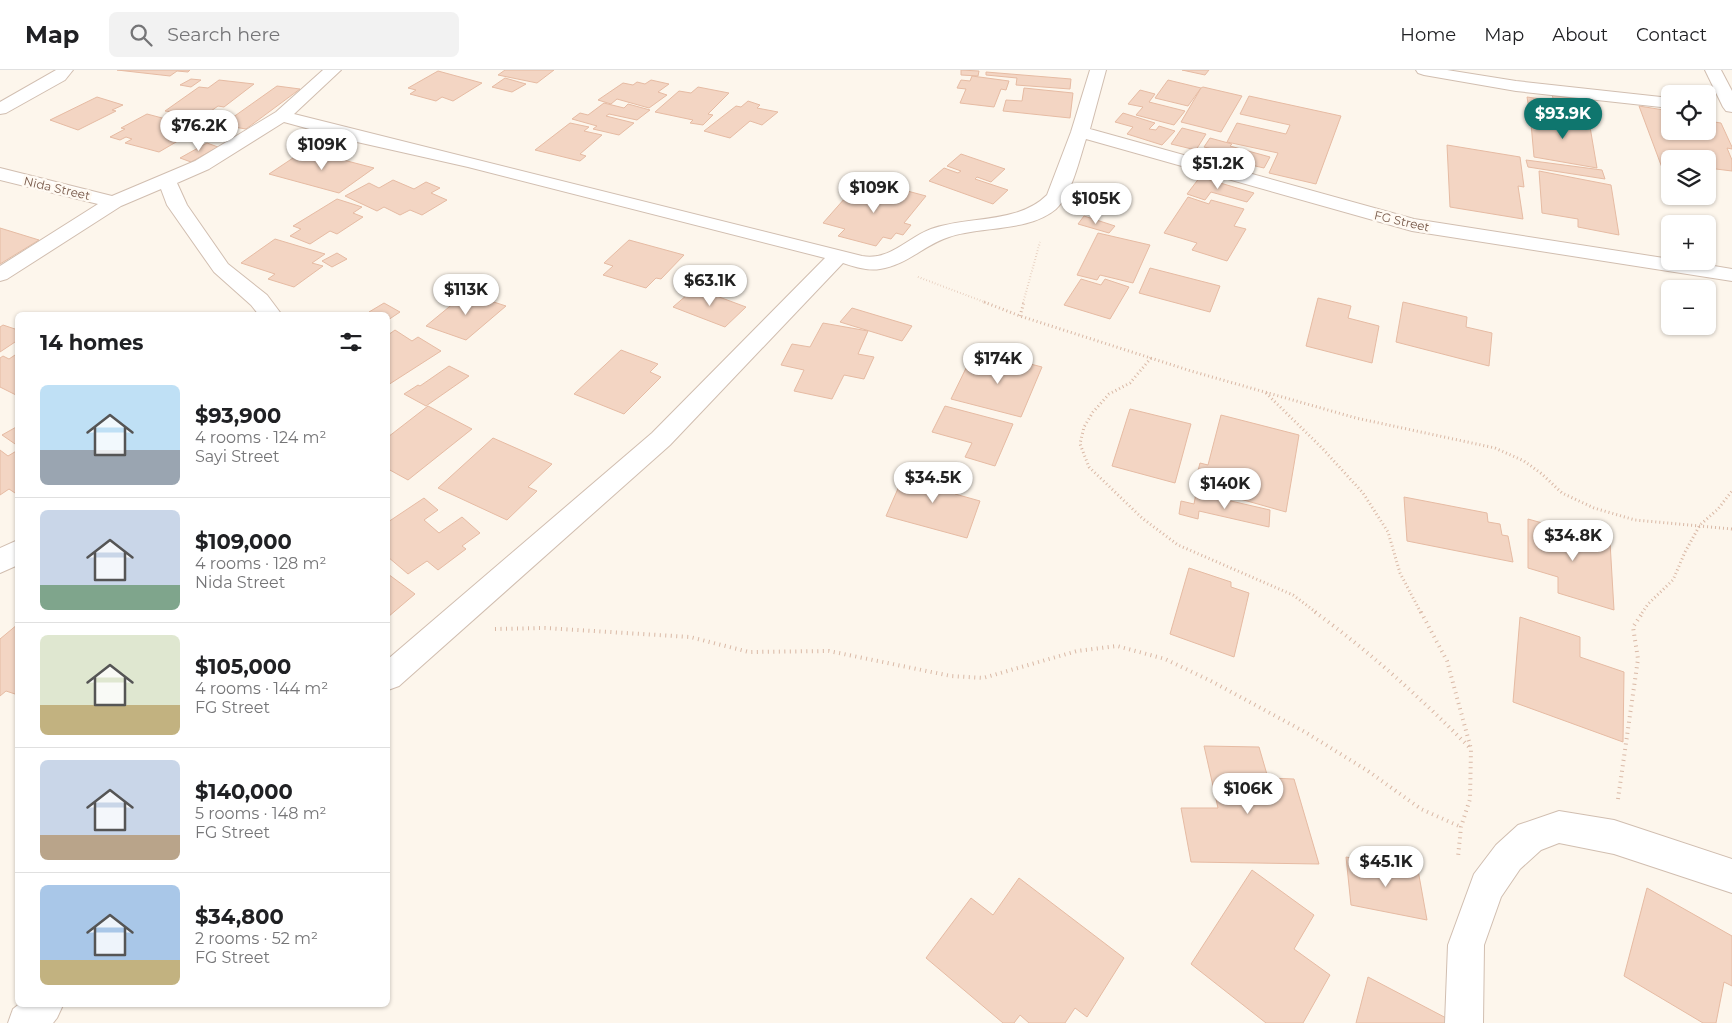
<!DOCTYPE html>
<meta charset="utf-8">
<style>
body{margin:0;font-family:Montserrat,sans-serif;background:#f2f2f2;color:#202124;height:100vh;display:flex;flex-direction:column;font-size:19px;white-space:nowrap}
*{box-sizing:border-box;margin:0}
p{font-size:16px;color:#757577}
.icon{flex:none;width:28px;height:28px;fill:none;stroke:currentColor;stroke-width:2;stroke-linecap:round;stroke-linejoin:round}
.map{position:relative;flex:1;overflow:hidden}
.sheet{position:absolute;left:15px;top:242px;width:375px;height:695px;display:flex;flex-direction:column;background:#fff;border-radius:8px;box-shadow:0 1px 4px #0004}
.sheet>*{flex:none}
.tools{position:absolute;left:1661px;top:15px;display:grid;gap:10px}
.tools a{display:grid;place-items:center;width:55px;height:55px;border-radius:8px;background:#fff;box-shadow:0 1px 4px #0004;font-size:25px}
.price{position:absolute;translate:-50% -42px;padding:0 11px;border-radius:18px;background:#fff;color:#222;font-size:16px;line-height:32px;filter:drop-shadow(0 1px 2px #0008)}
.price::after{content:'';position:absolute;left:50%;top:30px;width:15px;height:11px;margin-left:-8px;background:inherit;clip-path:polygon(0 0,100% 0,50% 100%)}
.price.selected{background:#0f766e;color:#fff}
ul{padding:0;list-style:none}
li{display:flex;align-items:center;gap:15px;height:125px;padding:0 25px}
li+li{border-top:1px solid #e0e0e0}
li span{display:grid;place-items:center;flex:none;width:140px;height:100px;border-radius:8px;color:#555}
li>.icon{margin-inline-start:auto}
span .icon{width:60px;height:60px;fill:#fffc;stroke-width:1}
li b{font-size:21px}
h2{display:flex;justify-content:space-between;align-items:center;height:60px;padding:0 25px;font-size:21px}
header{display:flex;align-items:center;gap:30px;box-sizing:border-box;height:70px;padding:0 25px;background:#fff;border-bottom:1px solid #e0e0e0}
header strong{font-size:24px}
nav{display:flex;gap:28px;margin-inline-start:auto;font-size:18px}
.search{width:350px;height:45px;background:#f2f2f2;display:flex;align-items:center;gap:12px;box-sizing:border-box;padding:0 18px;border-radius:8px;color:#757577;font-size:19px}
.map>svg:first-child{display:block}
.building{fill:#f3d5c3;stroke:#e6bba3}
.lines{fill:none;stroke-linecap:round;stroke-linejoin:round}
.minor-casing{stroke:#d1beb0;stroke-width:2}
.path-far2{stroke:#d9b8a5;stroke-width:2;stroke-dasharray:0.5 2.5;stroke-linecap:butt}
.path-far1{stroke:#d9b8a5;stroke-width:3;stroke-dasharray:1 3;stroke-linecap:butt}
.path{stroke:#d9b8a5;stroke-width:4;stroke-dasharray:1 4.5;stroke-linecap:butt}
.minor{fill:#fff;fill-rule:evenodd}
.labels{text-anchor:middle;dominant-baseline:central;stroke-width:5;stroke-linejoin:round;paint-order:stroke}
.far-street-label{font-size:12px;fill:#7a5c4d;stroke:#fffaf3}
</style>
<header>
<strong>Map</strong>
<div class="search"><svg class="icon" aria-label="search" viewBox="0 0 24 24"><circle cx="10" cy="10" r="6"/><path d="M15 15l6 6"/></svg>Search here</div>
<nav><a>Home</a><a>Map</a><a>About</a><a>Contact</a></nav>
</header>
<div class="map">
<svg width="1732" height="953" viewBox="0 0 1732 953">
<rect width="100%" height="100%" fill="#fdf6ec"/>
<g class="building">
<polygon points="117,0 190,0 188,2 177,1 170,6"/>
<polygon points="505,0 554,0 537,13 498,5"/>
<polygon points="961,0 979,1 978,6 961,5"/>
<polygon points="1182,0 1209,0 1205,5"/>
<polygon points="438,1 482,13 453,31 442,27 436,31 410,24 416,20 408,18"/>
<polygon points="986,2 1071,9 1070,19 1016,15 1017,8 986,5"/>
<polygon points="972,6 1009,11 1006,20 1001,19 994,37 960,33 966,19 957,18 961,10 970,11"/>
<polygon points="505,8 526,14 512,22 492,17"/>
<polygon points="191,9 201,10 191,17 180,15"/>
<polygon points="219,10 254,14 224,37 218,36 204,46 165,41 199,17 208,18"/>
<polygon points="651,10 669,14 658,22 667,25 649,38 617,29 611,34 598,30 623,13 633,15 637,12 645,14"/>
<polygon points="1168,10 1201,18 1188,36 1155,28"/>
<polygon points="277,16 300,19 246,59 222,55"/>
<polygon points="698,17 729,23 708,44 713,45 703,55 690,53 693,50 655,42 679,21 691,23"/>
<polygon points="1203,17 1242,26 1221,62 1181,52 1201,18"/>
<polygon points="1024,18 1073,23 1070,48 1003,41 1006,30 1022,31"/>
<polygon points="1140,20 1155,24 1149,32 1185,41 1174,55 1136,45 1143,37 1128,34"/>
<polygon points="1552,25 1584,30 1589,47 1529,39 1527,27 1554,31"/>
<polygon points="1249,26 1341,46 1316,114 1269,103 1278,83 1227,72 1237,53 1286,64 1290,55 1240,44"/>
<polygon points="97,27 123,35 112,40 116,41 78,60 50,50"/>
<polygon points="748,31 760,35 757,38 778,42 762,55 750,51 730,68 704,61 736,36 741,37"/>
<polygon points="604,33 624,38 628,34 650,40 637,50 609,44 606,46 634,53 619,65 593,59 597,56 572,49 580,43 588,45"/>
<polygon points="1639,36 1670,41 1670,61 1708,61 1708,51 1721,53 1732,77 1732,79 1727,78 1732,90 1732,101 1708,98 1708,89 1670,89 1670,104 1664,103"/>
<polygon points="1530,42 1589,51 1597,98 1534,87"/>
<polygon points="1123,43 1155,53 1149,59 1156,60 1159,56 1175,61 1162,75 1127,64 1133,57 1115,52"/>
<polygon points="147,44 200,58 159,82 125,73 132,69 126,67 120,70 110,67 125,59 121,58"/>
<polygon points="570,53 589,57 584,61 602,65 580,84 586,86 580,91 535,80"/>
<polygon points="1182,58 1206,64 1196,80 1171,74"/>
<polygon points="1210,68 1232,74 1230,76 1270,87 1264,98 1251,95 1250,97 1221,89 1225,82 1204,77"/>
<polygon points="207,73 218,77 191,92 180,88"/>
<polygon points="1447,75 1520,87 1524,117 1518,116 1523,149 1450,137"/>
<polygon points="305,80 374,98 339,123 269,104"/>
<polygon points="961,84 1005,99 991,112 977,107 975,109 1008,120 993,134 929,111 944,98 958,103 961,101 947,96"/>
<polygon points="1526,90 1602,100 1605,109 1528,97"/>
<polygon points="1539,101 1611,115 1619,165 1578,157 1578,149 1542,143"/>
<polygon points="1200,107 1254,123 1247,132 1211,122 1205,130 1187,124"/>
<polygon points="393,110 414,119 426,112 440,118 431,123 447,130 422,145 410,140 400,145 384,137 377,141 345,126 369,113 379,118"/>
<polygon points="872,111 892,116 884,126 893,129 900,119 926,126 904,153 911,155 903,165 896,163 891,169 883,167 876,176 838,166 845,159 823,153 853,119 863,121"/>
<polygon points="1188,127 1209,134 1211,130 1244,139 1234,156 1246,159 1227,191 1192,180 1197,173 1164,163"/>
<polygon points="337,129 362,137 353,143 363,147 337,164 330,161 310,174 290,166 301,159 293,156"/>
<polygon points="1084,146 1115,156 1109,163 1078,154"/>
<polygon points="0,158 39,170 0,194"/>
<polygon points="1098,163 1150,175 1133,213 1100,205 1097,210 1077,205"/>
<polygon points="275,169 325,184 312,193 323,196 294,217 268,209 275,204 241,193"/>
<polygon points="629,170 684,185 661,209 656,208 646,218 603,205 613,196 604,193"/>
<polygon points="337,183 347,189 332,197 322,191"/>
<polygon points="1150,198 1220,216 1210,242 1139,223"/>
<polygon points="1081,209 1101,215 1105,209 1129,217 1110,249 1064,235"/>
<polygon points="695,218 746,237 725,257 673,237"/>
<polygon points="466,223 506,236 466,270 426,256"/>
<polygon points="1318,228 1351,236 1348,248 1379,256 1372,293 1306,276"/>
<polygon points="1403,232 1467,247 1466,257 1492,263 1489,296 1396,272"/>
<polygon points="384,233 400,242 388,250 388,245 375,245 369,242"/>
<polygon points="852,238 912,256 902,271 840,252"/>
<polygon points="823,253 868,261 858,284 874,287 864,309 844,305 832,329 794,321 804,300 781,295 792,274 810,277"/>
<polygon points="3,255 18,260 18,270 0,282 0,257"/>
<polygon points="395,260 412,271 418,267 441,281 388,315 388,265"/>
<polygon points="621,280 658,294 650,302 661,307 624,344 574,324"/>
<polygon points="18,283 18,325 16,325 0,317 0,288 3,286 9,289"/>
<polygon points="996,285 1042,297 1021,347 951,329 969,292 990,297"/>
<polygon points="449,296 469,306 426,336 404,324 418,315 420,316"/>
<polygon points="428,336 472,359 408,410 388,399 388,367"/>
<polygon points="945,336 1013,354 995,396 965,387 972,373 932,362"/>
<polygon points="1130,339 1191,354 1175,413 1112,396"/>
<polygon points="1221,345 1299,365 1286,442 1194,416 1200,393 1208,395"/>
<polygon points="18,356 18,376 2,365"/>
<polygon points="493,368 552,394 528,417 537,421 507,450 438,418"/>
<polygon points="0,380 8,386 18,380 18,425 9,419 0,425"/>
<polygon points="907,398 959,411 955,424 980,431 967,468 886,446"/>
<polygon points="1196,423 1270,440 1269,457 1199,441 1198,449 1179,444 1181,431 1194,434"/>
<polygon points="1404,427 1487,443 1488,452 1500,454 1502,465 1508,466 1513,492 1407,471"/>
<polygon points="424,428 438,440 424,450 439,463 462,447 480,463 462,476 466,479 438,500 427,491 408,504 388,487 388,452"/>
<polygon points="1528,449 1610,472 1614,540 1558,523 1558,507 1528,498"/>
<polygon points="1189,498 1231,512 1231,517 1249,523 1234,587 1170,564"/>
<polygon points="388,504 415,524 388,547"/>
<polygon points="1520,547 1580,567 1580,587 1624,602 1623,672 1513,632"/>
<polygon points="18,554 18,625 6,621 0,626 0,569"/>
<polygon points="1204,676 1259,677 1268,708 1294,709 1319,794 1191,792 1181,738 1218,738"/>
<polygon points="1346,787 1418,800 1427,850 1351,835"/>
<polygon points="1252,800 1314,845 1294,879 1330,905 1303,953 1266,953 1191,894"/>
<polygon points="1019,808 1124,888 1087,947 1075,938 1065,953 1029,953 1020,945 1014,953 1003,953 926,888 971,828 993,845"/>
<polygon points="1647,818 1732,866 1732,916 1724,912 1716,953 1703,953 1624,906"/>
<polygon points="1368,907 1450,950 1449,953 1356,953"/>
</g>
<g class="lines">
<defs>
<g id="minor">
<polygon points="56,0 73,0 65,10 6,43 0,44 0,32"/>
<path d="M323 0H341L294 44 862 186C890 191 907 168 931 159 968 146 1018 154 1047 125L1071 62 1090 0H1106L1090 59 1414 149 1670 189V191H1684L1732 199V211L1412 161 1086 69C1079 90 1072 124 1056 139 1029 162 981 156 949 167 924 175 907 195 880 199 868 201 855 197 843 193L670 375 399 616 388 620V589L652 363 825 188 468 97 357 72 284 52 209 99 177 113 187 135 228 194 267 225 282 245H259L251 235 214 202 167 135 161 119 121 136 7 209 0 211V196L98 134 0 110V98L112 126 195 91 276 42Z"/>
<polygon points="1416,0 1447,0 1516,11 1670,28 1670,38 1516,21 1424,5 1418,3"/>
<polygon points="1705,0 1721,0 1732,21 1732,42 1726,41 1723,37"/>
<polygon points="18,470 18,495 0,503 0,478"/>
<polygon points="1559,741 1614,750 1732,789 1732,823 1614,784 1559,773 1541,780 1520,799 1501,827 1484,875 1483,953 1445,953 1448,875 1474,804 1496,775 1518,755"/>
<polygon points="18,935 63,935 57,948 53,953 8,953 13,939"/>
</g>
</defs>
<use href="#minor" class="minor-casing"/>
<g class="path-far2">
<polyline points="918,207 987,233"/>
<polyline points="1023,233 1040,172"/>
</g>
<g class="path-far1">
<polyline points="984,232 1020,246 1191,301 1356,348 1495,378 1524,391 1542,404 1562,423 1594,438 1635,450 1732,459"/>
<polyline points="1020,246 1024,232"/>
<polyline points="1151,288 1130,313 1109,324 1093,342 1084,357 1080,374 1089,397 1142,448 1178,475 1293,525 1317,543"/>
<polyline points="1266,323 1322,378 1363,423 1388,462 1400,503 1421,543"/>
<polyline points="1642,543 1648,534 1673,510 1685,482 1700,455 1718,439 1732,421"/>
</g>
<g class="path">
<path d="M1315 542C1371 583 1422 629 1471 679"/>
<polyline points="1421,542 1447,591 1471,679 1470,729 1461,757 1458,787"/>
<polyline points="495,559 545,558 690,567 749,582 829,581 951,606 983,608 1077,581 1117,576 1165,589 1211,611 1305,662 1368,701 1421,739 1461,757"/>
<polyline points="1618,729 1638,589 1633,557 1643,542"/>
</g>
<use href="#minor" class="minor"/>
</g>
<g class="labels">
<g class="far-street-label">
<text transform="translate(57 118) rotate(13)">Nida Street</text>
<text transform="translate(1402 151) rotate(13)">FG Street</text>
</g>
</g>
</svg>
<div class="tools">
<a><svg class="icon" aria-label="locate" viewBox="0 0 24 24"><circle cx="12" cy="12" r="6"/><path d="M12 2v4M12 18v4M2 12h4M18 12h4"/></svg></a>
<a><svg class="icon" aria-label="layers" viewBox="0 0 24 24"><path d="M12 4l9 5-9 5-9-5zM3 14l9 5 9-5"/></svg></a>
<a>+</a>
<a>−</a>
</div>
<b class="price selected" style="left:1563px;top:70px">$93.9K</b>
<b class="price" style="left:199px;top:82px">$76.2K</b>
<b class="price" style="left:322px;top:101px">$109K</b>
<b class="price" style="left:1218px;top:120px">$51.2K</b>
<b class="price" style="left:874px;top:144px">$109K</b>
<b class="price" style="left:1096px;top:155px">$105K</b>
<b class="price" style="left:710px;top:237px">$63.1K</b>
<b class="price" style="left:466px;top:246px">$113K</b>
<b class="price" style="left:998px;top:315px">$174K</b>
<b class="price" style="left:933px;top:434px">$34.5K</b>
<b class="price" style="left:1225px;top:440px">$140K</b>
<b class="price" style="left:1573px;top:492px">$34.8K</b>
<b class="price" style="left:1248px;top:745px">$106K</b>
<b class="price" style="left:1386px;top:818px">$45.1K</b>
<section class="sheet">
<h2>14 homes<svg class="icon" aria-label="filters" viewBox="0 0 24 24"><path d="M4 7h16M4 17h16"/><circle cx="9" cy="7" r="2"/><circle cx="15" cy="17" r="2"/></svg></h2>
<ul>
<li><span style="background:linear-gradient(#bfe0f5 65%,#9aa5b1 0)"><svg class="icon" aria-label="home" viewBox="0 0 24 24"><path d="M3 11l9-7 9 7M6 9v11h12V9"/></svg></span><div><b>$93,900</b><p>4 rooms · 124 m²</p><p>Sayi Street</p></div></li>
<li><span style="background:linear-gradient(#c9d6e8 75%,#7fa58c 0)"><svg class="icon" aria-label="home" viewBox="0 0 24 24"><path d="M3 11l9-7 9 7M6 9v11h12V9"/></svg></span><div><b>$109,000</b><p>4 rooms · 128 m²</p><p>Nida Street</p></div></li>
<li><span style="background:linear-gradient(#dfe7d0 70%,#c2b280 0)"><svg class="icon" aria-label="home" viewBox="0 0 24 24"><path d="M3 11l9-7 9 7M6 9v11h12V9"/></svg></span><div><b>$105,000</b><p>4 rooms · 144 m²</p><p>FG Street</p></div></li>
<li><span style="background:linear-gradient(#c9d6e8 75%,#b9a48a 0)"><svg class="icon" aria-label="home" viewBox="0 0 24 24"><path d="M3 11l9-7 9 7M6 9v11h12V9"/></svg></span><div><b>$140,000</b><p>5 rooms · 148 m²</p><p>FG Street</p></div></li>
<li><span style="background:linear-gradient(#a9c7e8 75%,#c2b280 0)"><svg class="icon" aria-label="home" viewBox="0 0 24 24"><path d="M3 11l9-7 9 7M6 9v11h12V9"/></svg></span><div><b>$34,800</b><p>2 rooms · 52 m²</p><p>FG Street</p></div></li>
</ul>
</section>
</div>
